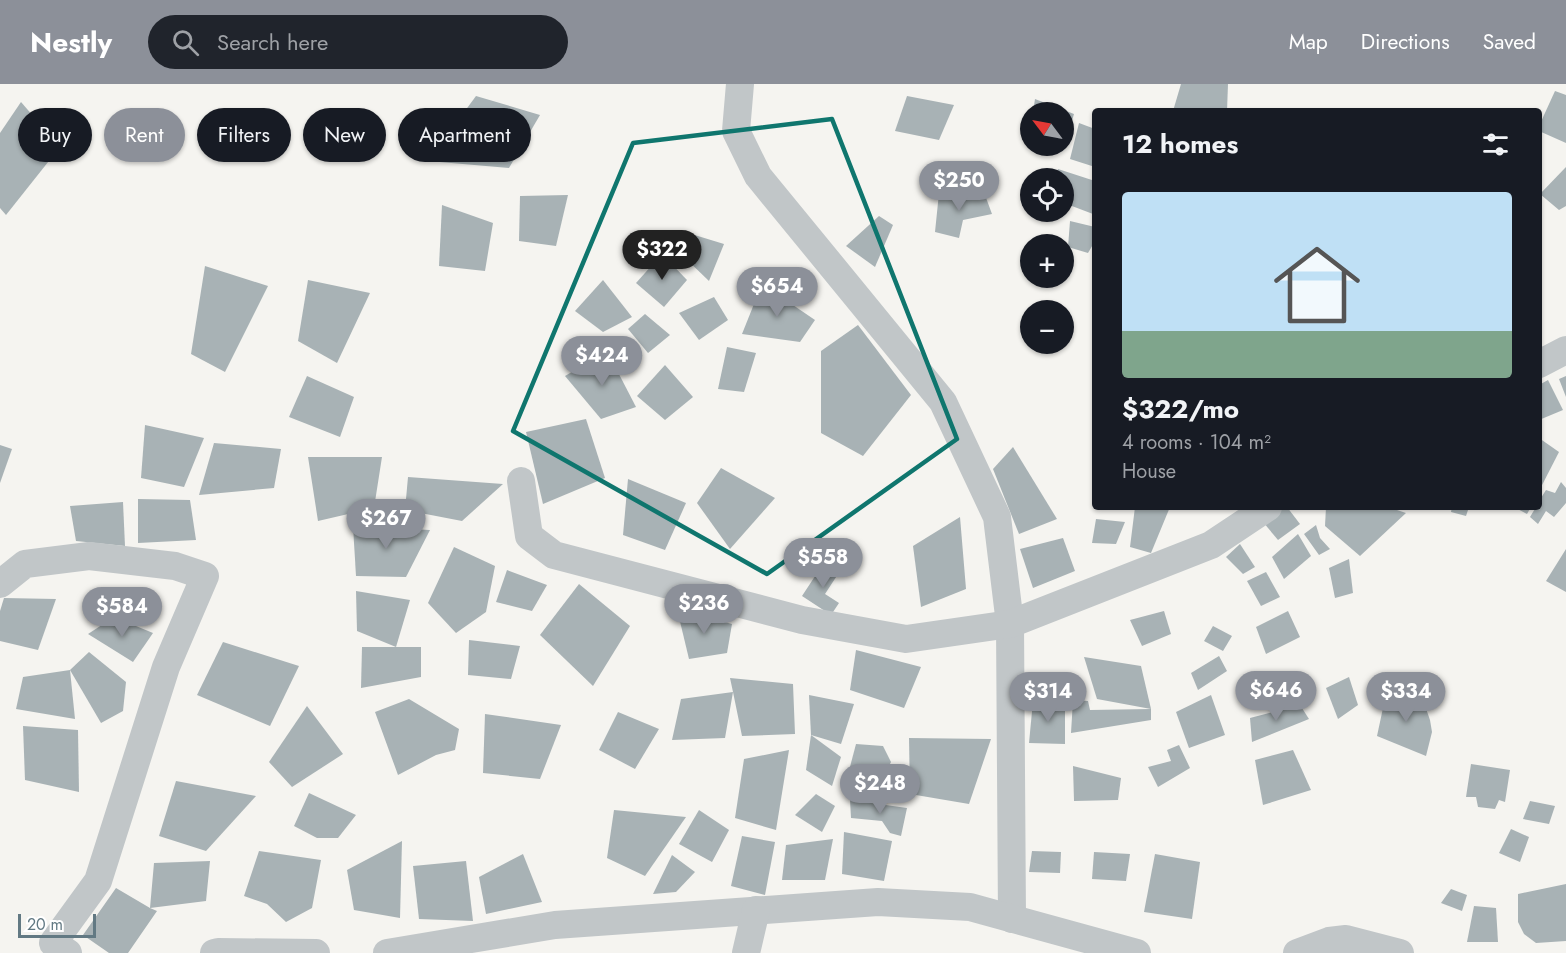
<!DOCTYPE html>
<meta charset="utf-8">
<style>
body{margin:0;font-family:Jost,sans-serif;background:#20242c;color:#f1f3f6;height:100vh;display:flex;flex-direction:column;font-size:22px;white-space:nowrap}
*{box-sizing:border-box;margin:0}
p{font-size:20px;color:#9ea1a6}
.icon{flex:none;width:33px;height:33px;fill:none;stroke:currentColor;stroke-width:2;stroke-linecap:round;stroke-linejoin:round}
.map{position:relative;flex:1;overflow:hidden}
.side{position:absolute;left:1092px;top:24px;width:450px;height:402px;display:flex;flex-direction:column;background:#171b24;border-radius:6px;box-shadow:0 2px 4px #0004}
.side>*{flex:none}
.top-card{position:absolute;left:18px;top:24px;width:570px;height:54px;display:flex;gap:12px}
.needle{width:39px;rotate:302deg}
.fabs{position:absolute;left:1020px;top:18px;display:grid;gap:12px}
.fabs a{display:grid;place-items:center;width:54px;height:54px;border-radius:50%;background:#171b24;box-shadow:0 2px 4px #0004;font-size:30px}
.scale{position:absolute;left:18px;bottom:15px;width:78px;box-sizing:border-box;padding-left:6px;border:3px solid #627983;border-top:0;font-size:16px;line-height:21px;white-space:nowrap;color:#627983;-webkit-text-stroke:4px #fff;paint-order:stroke}
.price{position:absolute;translate:-50% -51px;padding:0 14px;border-radius:21px;background:#8c9099;color:#fff;font-size:20px;line-height:39px;filter:drop-shadow(0 2px 3px #0008)}
.price::after{content:'';position:absolute;left:50%;top:36px;width:18px;height:14px;margin-left:-9px;background:inherit;clip-path:polygon(0 0,100% 0,50% 100%)}
.price.current{background:#222;color:#fff}
ul{padding:0;list-style:none}
li{display:grid;align-content:center;gap:12px;height:318px;padding:0 30px}
li+li{border-top:2px solid #363941}
li span{display:grid;place-items:center;height:186px;border-radius:6px;color:#555}
li>.icon{margin-inline-start:auto}
span .icon{width:108px;height:108px;fill:#fffc;stroke-width:1}
li b{font-size:26px}
h2{display:flex;justify-content:space-between;align-items:center;height:72px;padding:0 30px;font-size:26px}
.pill{padding:0 21px;border-radius:27px;background:#171b24;box-shadow:0 2px 4px #0004;font-size:21px;line-height:54px}
.pill.current{background:#8c9099;color:#fff}
header{display:flex;align-items:center;gap:36px;box-sizing:border-box;height:84px;padding:0 30px;background:#8c9099;color:#fff}
header strong{font-size:28px}
nav{display:flex;gap:33px;margin-inline-start:auto;font-size:21px}
.search{width:420px;height:54px;background:#20242c;display:flex;align-items:center;gap:15px;box-sizing:border-box;padding:0 21px;border-radius:33px;color:#9ea1a6;font-size:22px}
.map>svg:first-child{display:block}
.building{fill:#a8b2b5}
.lines{fill:none;stroke-linecap:round;stroke-linejoin:round}
.minor{stroke:#c1c6c8;stroke-width:28}
.marked{fill:none;stroke:#0f766e;stroke-width:4.5;stroke-linejoin:round}
</style>
<header>
<strong>Nestly</strong>
<div class="search"><svg class="icon" aria-label="search" viewBox="0 0 24 24"><circle cx="10" cy="10" r="6"/><path d="M15 15l6 6"/></svg>Search here</div>
<nav><a>Map</a><a>Directions</a><a>Saved</a></nav>
</header>
<div class="map">
<svg width="1566" height="869" viewBox="0 0 1566 869">
<rect width="100%" height="100%" fill="#f5f4f0"/>
<g class="building">
<polygon points="1181,0 1228,0 1227,27 1173,27"/>
<polygon points="1555,7 1566,11 1566,59 1539,47 1539,42"/>
<polygon points="476,12 540,31 509,84 428,77"/>
<polygon points="907,12 954,21 939,56 895,47"/>
<polygon points="1035,15 1074,30 1063,67 1046,71 1047,62 1064,62 1064,28 1033,28"/>
<polygon points="21,18 60,63 6,131 0,124 0,49"/>
<polygon points="1079,39 1095,45 1095,83 1070,75"/>
<polygon points="1566,83 1566,122 1559,126 1540,110"/>
<polygon points="1058,85 1095,97 1095,127 1093,130 1064,119 1064,94 1055,94"/>
<polygon points="939,109 985,111 992,130 963,136 959,154 935,148"/>
<polygon points="568,111 556,162 519,157 520,112"/>
<polygon points="442,121 493,139 485,187 439,182"/>
<polygon points="879,132 893,141 875,183 846,162"/>
<polygon points="1070,137 1095,143 1095,157 1088,169 1068,163"/>
<polygon points="688,149 724,160 709,197 683,172"/>
<polygon points="662,170 687,196 664,223 636,199"/>
<polygon points="205,182 268,202 225,288 191,270"/>
<polygon points="308,196 370,209 337,279 298,257"/>
<polygon points="603,196 632,233 603,248 575,227"/>
<polygon points="762,200 815,236 800,258 742,250"/>
<polygon points="714,213 728,236 699,256 679,229"/>
<polygon points="645,230 670,251 648,269 628,245"/>
<polygon points="858,241 911,311 863,372 821,349 821,267"/>
<polygon points="727,263 756,269 744,308 718,305"/>
<polygon points="607,267 636,323 601,335 565,292"/>
<polygon points="665,281 693,313 665,336 637,312"/>
<polygon points="307,292 354,313 340,353 289,333"/>
<polygon points="1566,292 1566,313 1559,295"/>
<polygon points="1548,296 1563,326 1539,336 1539,301"/>
<polygon points="586,335 605,394 543,420 526,348"/>
<polygon points="145,341 204,354 184,403 141,394"/>
<polygon points="1539,354 1559,368 1539,407"/>
<polygon points="214,359 281,365 274,404 199,411"/>
<polygon points="0,361 12,365 0,399"/>
<polygon points="1013,363 1057,435 1019,450 993,385"/>
<polygon points="308,373 382,373 374,424 318,437"/>
<polygon points="721,384 775,414 730,465 697,419"/>
<polygon points="408,393 503,400 462,437 405,426"/>
<polygon points="628,395 686,419 665,466 623,451"/>
<polygon points="1561,398 1566,404 1566,419 1554,433 1546,427 1538,440 1530,433 1536,423 1539,423 1539,417 1546,406 1555,409"/>
<polygon points="138,415 190,416 196,456 138,459"/>
<polygon points="123,418 125,462 76,457 70,422"/>
<polygon points="1135,423 1170,423 1151,469 1130,463"/>
<polygon points="1281,423 1287,423 1300,440 1278,456 1263,438"/>
<polygon points="1326,423 1388,423 1406,429 1360,472 1325,442"/>
<polygon points="1452,423 1469,423 1466,432 1451,428"/>
<polygon points="1514,423 1531,423 1527,430"/>
<polygon points="960,433 966,505 921,523 913,462"/>
<polygon points="1096,435 1125,438 1116,460 1092,459"/>
<polygon points="1316,441 1320,454 1330,465 1319,471 1304,450"/>
<polygon points="353,442 430,446 406,493 356,492"/>
<polygon points="1298,450 1311,472 1284,495 1272,473"/>
<polygon points="1063,454 1075,487 1033,504 1020,465"/>
<polygon points="1240,460 1255,483 1243,490 1226,473"/>
<polygon points="454,463 495,482 486,528 456,549 428,519"/>
<polygon points="1566,465 1566,508 1546,497"/>
<polygon points="1349,475 1353,509 1335,514 1329,484"/>
<polygon points="825,477 840,487 825,510 839,519 831,531 802,512"/>
<polygon points="507,486 547,501 532,527 496,518"/>
<polygon points="1266,488 1280,513 1261,522 1247,497"/>
<polygon points="579,500 630,542 593,602 540,551"/>
<polygon points="356,507 410,516 396,563 357,547"/>
<polygon points="4,514 56,515 38,566 0,557 0,527"/>
<polygon points="677,525 732,540 727,569 689,575"/>
<polygon points="1164,527 1171,550 1142,562 1130,536"/>
<polygon points="1288,527 1300,553 1266,570 1256,543"/>
<polygon points="114,533 153,549 133,578 88,550"/>
<polygon points="1213,542 1232,552 1223,567 1204,557"/>
<polygon points="469,556 520,562 511,595 468,591"/>
<polygon points="223,558 299,582 270,642 197,611"/>
<polygon points="362,563 421,563 421,593 361,604"/>
<polygon points="856,566 921,583 904,624 850,606"/>
<polygon points="89,568 126,598 123,627 101,639 70,586"/>
<polygon points="1219,572 1227,587 1198,606 1191,589"/>
<polygon points="1084,573 1141,582 1151,625 1097,615"/>
<polygon points="70,586 75,635 16,625 23,593"/>
<polygon points="1349,593 1358,621 1338,635 1326,604"/>
<polygon points="730,594 793,600 795,650 742,652 733,608 725,654 672,656 681,615 733,608"/>
<polygon points="1386,610 1423,616 1430,636 1432,648 1426,672 1377,652"/>
<polygon points="809,611 854,620 841,660 811,651"/>
<polygon points="1211,611 1225,651 1189,664 1176,628"/>
<polygon points="409,615 459,645 455,666 436,671 398,691 375,628"/>
<polygon points="1073,616 1088,617 1090,626 1151,625 1151,636 1071,649"/>
<polygon points="1033,617 1065,617 1065,660 1029,659"/>
<polygon points="1300,621 1309,635 1252,658 1250,634"/>
<polygon points="307,622 343,670 292,703 269,678"/>
<polygon points="618,628 659,645 635,685 599,666"/>
<polygon points="485,630 561,641 540,695 483,689"/>
<polygon points="23,642 78,646 79,708 25,696"/>
<polygon points="811,651 841,673 832,702 806,686"/>
<polygon points="909,654 991,655 969,720 910,710"/>
<polygon points="856,660 883,662 891,678 877,705 846,698"/>
<polygon points="1179,661 1190,684 1158,703 1148,683 1171,677 1167,666"/>
<polygon points="789,666 776,746 735,734 744,675"/>
<polygon points="1293,666 1311,706 1263,721 1255,676"/>
<polygon points="1471,680 1510,686 1505,718 1499,716 1495,725 1478,723 1476,713 1466,713"/>
<polygon points="1073,682 1121,694 1118,716 1074,717"/>
<polygon points="176,697 256,712 206,767 159,752"/>
<polygon points="309,709 356,731 338,754 317,754 294,742"/>
<polygon points="816,710 835,722 822,748 795,731"/>
<polygon points="850,716 907,724 901,752 890,749 882,737 851,734"/>
<polygon points="1530,717 1555,722 1549,740 1523,735"/>
<polygon points="614,726 686,733 645,792 607,774"/>
<polygon points="699,726 729,746 712,778 679,760"/>
<polygon points="1511,745 1529,753 1520,778 1499,769"/>
<polygon points="844,748 892,757 884,797 842,790"/>
<polygon points="742,752 775,758 765,811 731,802"/>
<polygon points="833,755 825,796 782,796 786,761"/>
<polygon points="402,757 400,834 354,826 347,786"/>
<polygon points="259,767 321,776 312,824 286,838 267,820 244,812"/>
<polygon points="1032,767 1061,768 1060,789 1029,788"/>
<polygon points="1094,768 1130,770 1126,797 1092,795"/>
<polygon points="523,770 542,818 486,830 479,793"/>
<polygon points="1155,770 1200,778 1192,835 1144,828"/>
<polygon points="672,771 695,788 676,808 653,810"/>
<polygon points="210,777 206,817 150,824 157,827 128,869 109,869 83,851 116,804 150,824 154,779"/>
<polygon points="466,777 473,837 419,835 413,782"/>
<polygon points="1566,800 1566,857 1536,859 1524,850 1518,838 1518,810"/>
<polygon points="1451,805 1467,811 1462,827 1441,819"/>
<polygon points="1474,822 1496,824 1498,858 1467,858"/>
</g>
<g class="lines">
<g class="minor">
<polyline points="740,0 736,47 758,92 943,318 997,433 1010,540 1012,835"/>
<polyline points="1539,280 1566,266"/>
<polyline points="521,397 529,452 554,471 802,536 906,555 1010,540 1211,461 1268,423"/>
<polyline points="0,500 25,480 89,472 175,482 205,492 166,583 98,797 53,859 68,869"/>
<polyline points="214,869 218,868 316,869"/>
<polyline points="387,869 555,841 878,818 970,823 1137,869"/>
<polyline points="746,869 756,826"/>
<polyline points="1297,869 1329,857 1346,855 1400,869"/>
</g>
</g>
<path class="marked" d="M832 35 957 355 767 490 513 347 633 59Z"/>
</svg>
<div class="fabs">
<a><svg class="needle" viewBox="-14 -14 28 28"><path d="M0-13l5 13h-10z" fill="#e53935"/><path d="M0 13l5-13h-10z" fill="#9ea1a6"/></svg></a>
<a><svg class="icon" aria-label="locate" viewBox="0 0 24 24"><circle cx="12" cy="12" r="6"/><path d="M12 2v4M12 18v4M2 12h4M18 12h4"/></svg></a>
<a>+</a>
<a>−</a>
</div>
<div class="scale">20 m</div>
<b class="price" style="left:959px;top:128px">$250</b>
<b class="price current" style="left:662px;top:197px">$322</b>
<b class="price" style="left:777px;top:234px">$654</b>
<b class="price" style="left:602px;top:303px">$424</b>
<b class="price" style="left:386px;top:466px">$267</b>
<b class="price" style="left:823px;top:505px">$558</b>
<b class="price" style="left:704px;top:551px">$236</b>
<b class="price" style="left:122px;top:554px">$584</b>
<b class="price" style="left:1276px;top:638px">$646</b>
<b class="price" style="left:1048px;top:639px">$314</b>
<b class="price" style="left:1406px;top:639px">$334</b>
<b class="price" style="left:880px;top:731px">$248</b>
<div class="top-card">
<a class="pill">Buy</a>
<a class="pill current">Rent</a>
<a class="pill">Filters</a>
<a class="pill">New</a>
<a class="pill">Apartment</a>
</div>
<section class="side">
<h2>12 homes<svg class="icon" aria-label="filters" viewBox="0 0 24 24"><path d="M4 7h16M4 17h16"/><circle cx="9" cy="7" r="2"/><circle cx="15" cy="17" r="2"/></svg></h2>
<ul>
<li><span style="background:linear-gradient(#bfe0f5 75%,#7fa58c 0)"><svg class="icon" aria-label="home" viewBox="0 0 24 24"><path d="M3 11l9-7 9 7M6 9v11h12V9"/></svg></span><div><b>$322/mo</b><p>4 rooms · 104 m²</p><p>House</p></div></li>
</ul>
</section>
</div>
